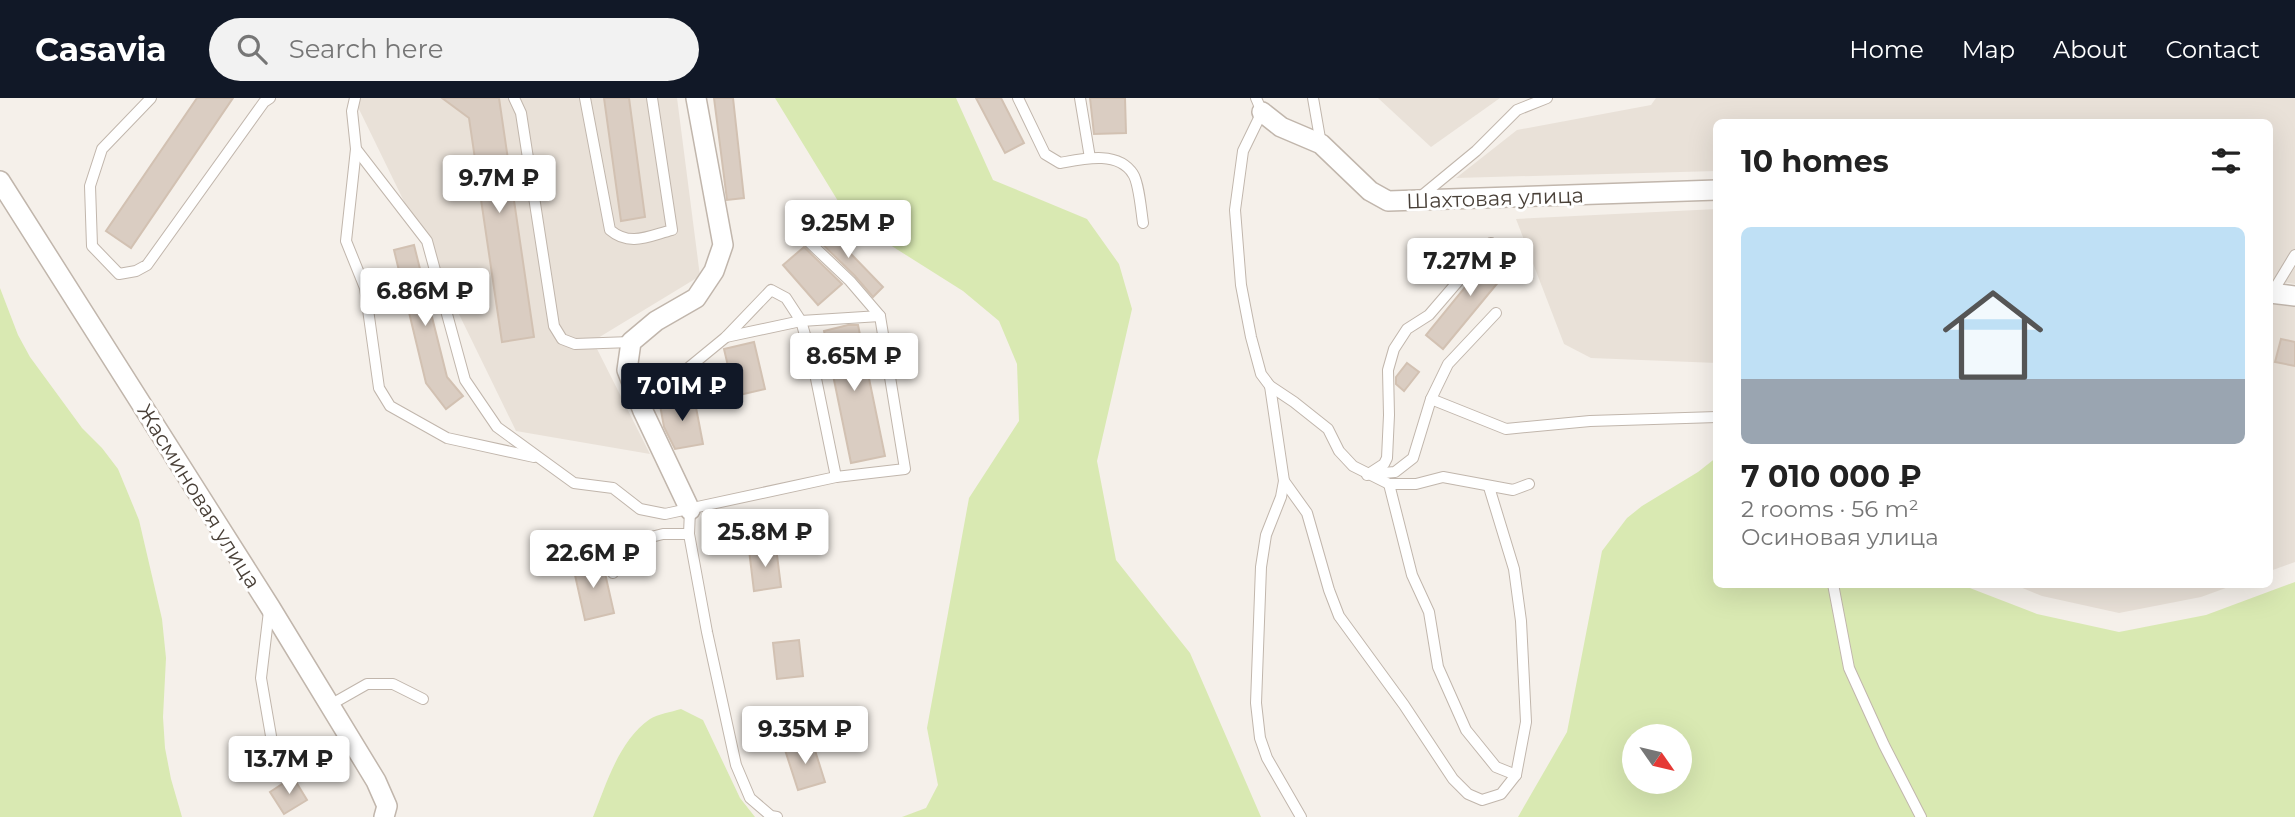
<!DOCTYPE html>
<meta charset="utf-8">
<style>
body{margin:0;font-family:Montserrat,sans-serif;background:#f2f2f2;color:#222;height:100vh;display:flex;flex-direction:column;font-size:26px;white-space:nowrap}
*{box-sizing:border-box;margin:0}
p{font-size:23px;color:#767676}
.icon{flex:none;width:38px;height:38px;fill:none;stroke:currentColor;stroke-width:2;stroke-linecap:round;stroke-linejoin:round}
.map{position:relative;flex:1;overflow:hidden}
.drawer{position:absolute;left:1713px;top:21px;width:560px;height:469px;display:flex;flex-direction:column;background:#fff;border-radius:10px;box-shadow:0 7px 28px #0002}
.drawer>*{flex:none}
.needle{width:46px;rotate:124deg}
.controls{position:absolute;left:1622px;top:626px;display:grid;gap:14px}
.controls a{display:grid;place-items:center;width:70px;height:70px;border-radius:50%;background:#fff;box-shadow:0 7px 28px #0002;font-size:35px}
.price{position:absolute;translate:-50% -60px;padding:0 16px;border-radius:7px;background:#fff;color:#222;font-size:23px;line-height:46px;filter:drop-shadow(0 2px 4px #0008)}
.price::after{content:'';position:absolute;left:50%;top:42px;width:21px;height:16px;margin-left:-10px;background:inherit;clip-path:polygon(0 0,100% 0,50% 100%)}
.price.active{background:#111827;color:#fff}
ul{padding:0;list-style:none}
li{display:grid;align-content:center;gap:14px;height:371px;padding:0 28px}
li span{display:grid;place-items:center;height:217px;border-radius:10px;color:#555}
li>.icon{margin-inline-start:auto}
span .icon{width:126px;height:126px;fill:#fffc;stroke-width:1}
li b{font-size:30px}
h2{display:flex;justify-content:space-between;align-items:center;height:84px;padding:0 28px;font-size:30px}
header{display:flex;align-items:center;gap:42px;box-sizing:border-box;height:98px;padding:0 35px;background:#111827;color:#fff}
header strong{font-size:33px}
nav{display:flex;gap:38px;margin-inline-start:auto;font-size:24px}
.search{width:490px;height:63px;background:#f2f2f2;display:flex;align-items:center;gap:18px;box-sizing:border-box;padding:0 24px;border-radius:38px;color:#767676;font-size:26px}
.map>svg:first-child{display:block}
.residential{fill:#e9e1d8}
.green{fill:#d9e9b2;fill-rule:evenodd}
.building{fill:#dacdc2;stroke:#d2c1b2;stroke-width:2}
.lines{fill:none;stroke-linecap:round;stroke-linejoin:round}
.service-casing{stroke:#c1b6ac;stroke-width:12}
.minor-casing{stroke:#c1b6ac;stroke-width:22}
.service{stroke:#fff;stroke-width:10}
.minor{stroke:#fff;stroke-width:19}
.labels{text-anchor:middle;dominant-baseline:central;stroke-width:6;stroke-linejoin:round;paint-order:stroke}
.street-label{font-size:21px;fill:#494038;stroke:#fff}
</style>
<header>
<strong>Casavia</strong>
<div class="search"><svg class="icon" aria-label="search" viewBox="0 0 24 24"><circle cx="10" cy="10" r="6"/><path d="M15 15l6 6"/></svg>Search here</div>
<nav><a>Home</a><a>Map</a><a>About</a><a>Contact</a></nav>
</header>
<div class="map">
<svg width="2295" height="719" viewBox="0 0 2295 719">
<rect width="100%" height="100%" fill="#f5f0ea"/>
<g class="residential">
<polygon points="357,0 677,0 700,178 593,243 650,356 516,333 356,5"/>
<polygon points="1378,0 1500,0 1431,49"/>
<polygon points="1656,0 2295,0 2295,186 2270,182 2270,24 1717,24 1717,73 1456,80 1517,32 1651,7"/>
<polygon points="1717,111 1717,265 1591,260 1564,246 1516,121"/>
<polygon points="2270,206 2295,209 2295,464 2270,473"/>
<polygon points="2015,487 2234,487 2201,499 2119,515 2042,498"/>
</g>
<g class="green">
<polygon points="775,0 956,0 993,82 1087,121 1119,166 1132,211 1097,363 1116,462 1190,555 1261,719 902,719 926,710 938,687 927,630 969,400 1019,323 1017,266 999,223 963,193 849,121"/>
<polygon points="0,190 18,237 30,259 82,330 102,350 118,371 139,422 162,521 166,560 163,619 165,650 171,681 182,719 0,719"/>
<path d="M1717 359V486L1962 487 2037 516 2119 534 2206 517 2295 484V719H1518L1567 634 1602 453 1627 420 1642 408 1698 374ZM1634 639H1680V684H1634Z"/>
<path d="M681 611 703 622 740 700 755 719H593C606 687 619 642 650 621 658 616 671 614 681 611Z"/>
</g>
<g class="building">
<polygon points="197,0 233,0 131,150 106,133"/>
<polygon points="442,0 499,0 534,239 502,244 469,20"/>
<polygon points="604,0 629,0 645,119 621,123"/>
<polygon points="714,0 733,0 744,100 727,102"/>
<polygon points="976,0 1001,0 1024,45 1005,55"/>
<polygon points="1090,0 1125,0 1126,35 1094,36"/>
<polygon points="823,127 883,189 873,199 855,178 813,137"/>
<polygon points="414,147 447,279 463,298 446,311 426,285 394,152"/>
<polygon points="804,149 842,186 818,207 783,167"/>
<polygon points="1497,150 1515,164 1443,251 1426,237"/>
<polygon points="848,227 858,227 885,358 851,365 824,233"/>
<polygon points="2281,241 2295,244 2295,268 2275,264"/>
<polygon points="754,244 765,291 735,298 724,251"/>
<polygon points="1407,265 1419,274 1404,293 1396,286 1396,279"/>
<polygon points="694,299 703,346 675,351 664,329 660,307"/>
<polygon points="776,449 781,489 754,493 749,452"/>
<polygon points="602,462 614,515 585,522 573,468"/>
<polygon points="799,542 803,578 777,581 773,545"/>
<polygon points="812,643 825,684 798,692 785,652"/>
<polygon points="293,679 307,702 284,716 270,694"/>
</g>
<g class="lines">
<defs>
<g id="service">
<polyline points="151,0 102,51 90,88 92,148 119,176 136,173 147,167 264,4 270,0"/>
<polyline points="355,0 352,13 356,51 427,143 465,282 497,329 574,385 613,390 640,411 665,416 836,379 905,371 880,218 850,183 809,144"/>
<polyline points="514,0 521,15 554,228 562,241 575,246 631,244"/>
<path d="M585 0 610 132C630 149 649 138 672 132L652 0"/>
<path d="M1018 0 1045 56 1060 65C1082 61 1118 52 1133 76 1139 85 1141 112 1143 125"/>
<polyline points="1080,0 1090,60"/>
<polyline points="1256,0 1262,14 1243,53 1235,112 1241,187 1251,239 1261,276 1270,288 1294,304 1328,331 1339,353 1353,368 1389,386 1416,386 1443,379 1513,392 1529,386"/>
<polyline points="1313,0 1321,46"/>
<polyline points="356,51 346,143 365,190 379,290 390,308 447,340 534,359"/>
<polyline points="1419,100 1476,53 1517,12 1547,0"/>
<polyline points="2272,195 2295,157"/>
<polyline points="726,239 801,223 880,218"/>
<polyline points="1270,288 1284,383 1281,399 1266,437 1261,469 1256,605 1260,640 1267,660 1301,719"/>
<polyline points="1431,301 1506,331 1590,323 1717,319"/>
<polyline points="643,313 676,280 726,239 771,192 786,200 801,223 812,261 836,379"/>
<polyline points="1371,376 1395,374 1413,360 1431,301 1448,266 1496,215"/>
<polyline points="1367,377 1384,366 1387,360 1389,317 1388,272 1394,251 1407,231 1429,217 1491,145"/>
<polyline points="1284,383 1307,415 1329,492 1339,518 1404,607 1453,681 1468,696 1482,702 1501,696 1516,677 1526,624 1521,523 1514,471 1489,389"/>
<polyline points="1389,386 1412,477 1429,514 1438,569 1466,632 1496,669 1516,677"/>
<polyline points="690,412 689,436 707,534 736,667 750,700 771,718 777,719"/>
<polyline points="613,475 615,448 663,436 689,436"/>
<polyline points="1833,486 1849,570 1884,647 1921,719"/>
<polyline points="269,513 261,580 271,638"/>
<polyline points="330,607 367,586 393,586 423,601"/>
</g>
<g id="minor">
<polyline points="1262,14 1281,29 1321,46 1370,93 1388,103 1717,92"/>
<polyline points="0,83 270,509 376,683 387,708 384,719"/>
<polyline points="2270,195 2295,198"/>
<polyline points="690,412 643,313 627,272 631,244 656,223 696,200 714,173 723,147 696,0"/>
</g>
</defs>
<use href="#service" class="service-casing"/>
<use href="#minor" class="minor-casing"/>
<use href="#service" class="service"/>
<use href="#minor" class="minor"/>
</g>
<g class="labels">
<g class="street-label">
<text transform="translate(1495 100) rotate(-2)">Шахтовая улица</text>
<text transform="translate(199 398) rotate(58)">Жасминовая улица</text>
</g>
</g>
</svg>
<div class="controls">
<a><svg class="needle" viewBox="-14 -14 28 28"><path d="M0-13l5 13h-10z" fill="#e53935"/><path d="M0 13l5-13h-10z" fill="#767676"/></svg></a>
</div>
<b class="price" style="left:499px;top:117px">9.7M ₽</b>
<b class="price" style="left:848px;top:162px">9.25M ₽</b>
<b class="price" style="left:1470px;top:200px">7.27M ₽</b>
<b class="price" style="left:425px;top:230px">6.86M ₽</b>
<b class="price" style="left:854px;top:295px">8.65M ₽</b>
<b class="price active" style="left:682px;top:325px">7.01M ₽</b>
<b class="price" style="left:765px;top:471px">25.8M ₽</b>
<b class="price" style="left:593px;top:492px">22.6M ₽</b>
<b class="price" style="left:805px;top:668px">9.35M ₽</b>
<b class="price" style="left:289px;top:698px">13.7M ₽</b>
<section class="drawer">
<h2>10 homes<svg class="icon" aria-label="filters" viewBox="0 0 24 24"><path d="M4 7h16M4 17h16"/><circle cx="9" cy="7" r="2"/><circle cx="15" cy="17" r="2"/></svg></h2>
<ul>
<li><span style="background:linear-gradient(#bfe0f5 70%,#9aa5b1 0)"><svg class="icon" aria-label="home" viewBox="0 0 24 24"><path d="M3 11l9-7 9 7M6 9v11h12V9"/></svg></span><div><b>7 010 000 ₽</b><p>2 rooms · 56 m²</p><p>Осиновая улица</p></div></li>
</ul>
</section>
</div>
